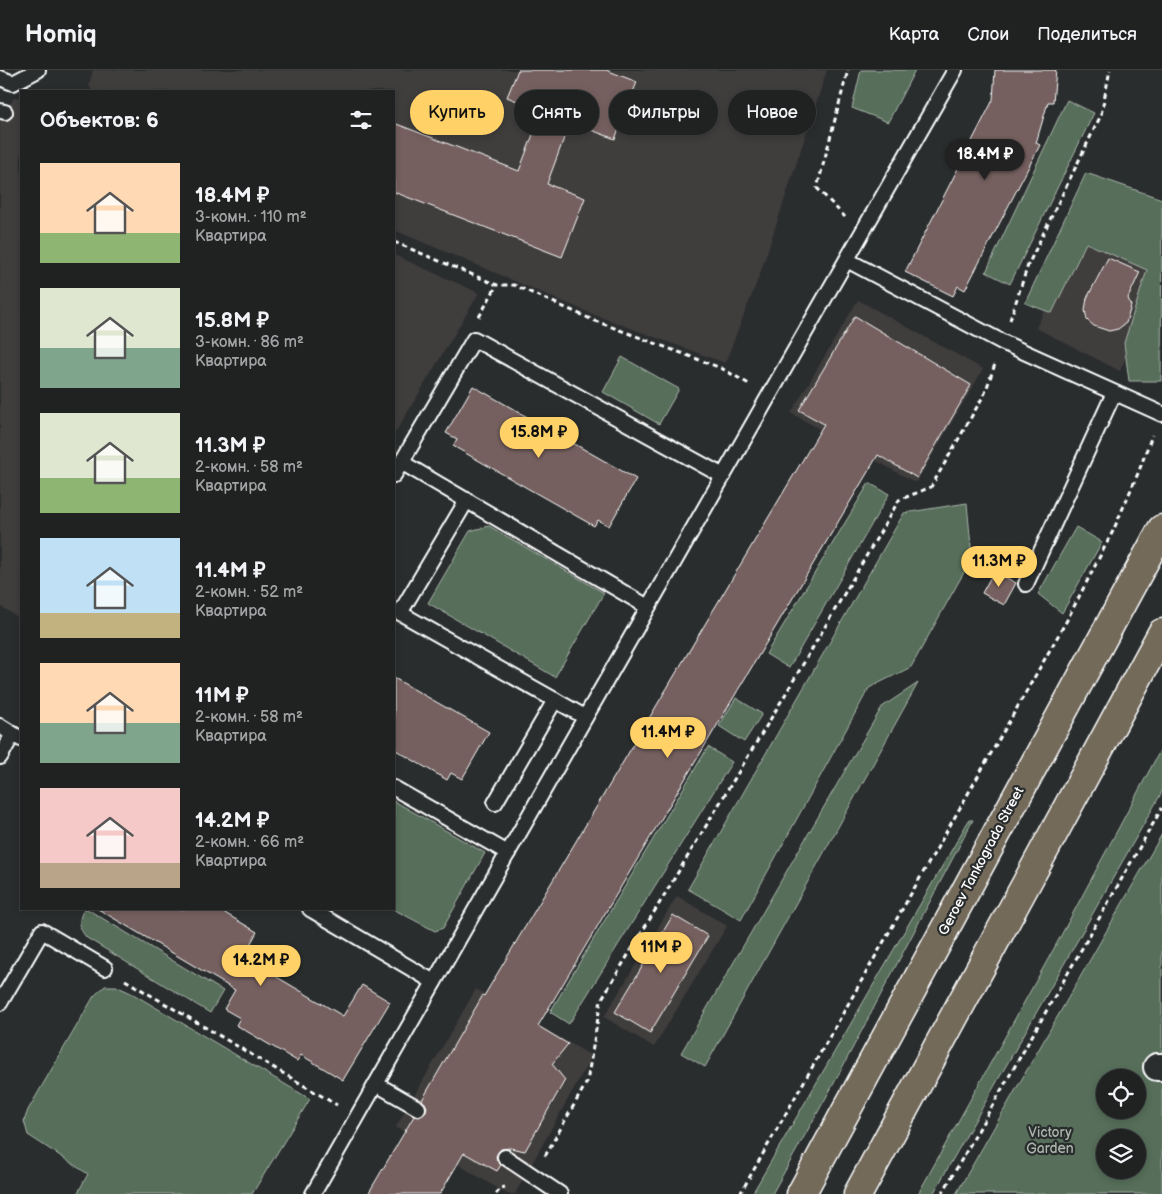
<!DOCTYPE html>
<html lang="ru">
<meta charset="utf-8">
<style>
body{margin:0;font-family:"Balsamiq Sans",sans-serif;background:#282a2a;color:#f1f3f6;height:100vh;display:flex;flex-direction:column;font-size:19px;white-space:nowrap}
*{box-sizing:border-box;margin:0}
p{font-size:16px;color:#a2a4a5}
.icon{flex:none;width:28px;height:28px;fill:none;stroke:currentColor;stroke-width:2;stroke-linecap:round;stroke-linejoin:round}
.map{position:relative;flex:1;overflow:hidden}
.panel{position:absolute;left:20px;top:20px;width:375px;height:820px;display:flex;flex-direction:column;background:#202222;border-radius:0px;box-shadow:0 2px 8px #0003,0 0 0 1px #3d3f40}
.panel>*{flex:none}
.hud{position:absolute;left:410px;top:20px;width:475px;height:45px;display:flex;gap:10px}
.controls{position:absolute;left:1096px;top:999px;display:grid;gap:10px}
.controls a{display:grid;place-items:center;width:50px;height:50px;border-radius:50%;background:#202222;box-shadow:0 2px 8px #0003,0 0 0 1px #3d3f40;font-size:25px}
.price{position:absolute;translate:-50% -42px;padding:0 11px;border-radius:18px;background:#ffd166;color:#111;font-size:16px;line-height:32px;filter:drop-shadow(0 1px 2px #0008)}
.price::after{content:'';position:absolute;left:50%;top:30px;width:15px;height:11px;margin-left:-8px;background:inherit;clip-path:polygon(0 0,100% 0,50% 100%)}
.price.on{background:#222;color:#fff}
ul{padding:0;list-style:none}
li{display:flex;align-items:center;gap:15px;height:125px;padding:0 20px}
li span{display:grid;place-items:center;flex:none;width:140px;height:100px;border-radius:0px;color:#555}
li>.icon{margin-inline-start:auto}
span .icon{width:60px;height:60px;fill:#fffc;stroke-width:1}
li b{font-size:21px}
h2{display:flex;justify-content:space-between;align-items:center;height:60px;padding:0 20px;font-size:21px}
.tag{padding:0 18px;border-radius:22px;background:#202222;box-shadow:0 2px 8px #0003,0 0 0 1px #3d3f40;font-size:18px;line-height:45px}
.tag.on{background:#ffd166;color:#111}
header{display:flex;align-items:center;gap:30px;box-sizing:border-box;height:70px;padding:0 25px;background:#202222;border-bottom:1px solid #3d3f40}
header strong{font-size:24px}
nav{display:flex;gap:28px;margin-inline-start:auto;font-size:18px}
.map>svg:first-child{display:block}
.built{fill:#403c3d}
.green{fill:#566e5a;stroke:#aab6ac;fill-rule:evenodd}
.building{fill:#74605f;stroke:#fff}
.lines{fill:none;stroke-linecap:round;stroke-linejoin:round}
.lane-casing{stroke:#fff;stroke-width:18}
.street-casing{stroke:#fff;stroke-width:30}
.primary-casing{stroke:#fff;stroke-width:31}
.path{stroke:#fff;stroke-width:3;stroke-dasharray:5 4;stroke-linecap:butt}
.lane{stroke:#2a2d2e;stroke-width:14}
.street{stroke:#2a2d2e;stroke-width:26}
.primary{stroke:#736a5a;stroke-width:28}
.labels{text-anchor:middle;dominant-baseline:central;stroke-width:4.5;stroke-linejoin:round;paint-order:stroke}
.street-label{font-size:14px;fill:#fff;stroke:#2a2d2e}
.park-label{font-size:14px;fill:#aab6ac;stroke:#2a2d2e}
</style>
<header>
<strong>Homiq</strong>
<nav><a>Карта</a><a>Слои</a><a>Поделиться</a></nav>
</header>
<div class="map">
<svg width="1162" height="1124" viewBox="0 0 1162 1124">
<rect width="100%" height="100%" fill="#2a2d2e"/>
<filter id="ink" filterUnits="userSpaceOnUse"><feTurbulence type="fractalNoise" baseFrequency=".02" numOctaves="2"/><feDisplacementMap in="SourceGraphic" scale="10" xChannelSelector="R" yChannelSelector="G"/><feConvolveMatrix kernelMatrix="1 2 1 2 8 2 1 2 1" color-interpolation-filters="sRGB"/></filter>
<g filter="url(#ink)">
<g class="built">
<polygon points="93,0 827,0 760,204 725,293 595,245 394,160 394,21 92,21 89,15"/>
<polygon points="21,27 21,549 0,536 0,51 14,28"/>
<polygon points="1086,155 1162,202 1120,301 1036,258"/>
<polygon points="394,185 479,223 394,365"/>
<polygon points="858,230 983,299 916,413 791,343"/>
<polygon points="677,826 727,856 654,977 604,947"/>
<polygon points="476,919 592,986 515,1124 507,1124 396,1057"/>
</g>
<g class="green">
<polygon points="861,0 915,0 888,52 852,38"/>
<polygon points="1067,30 1094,43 1010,214 986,202"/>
<polygon points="1086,103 1162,129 1161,311 1129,311 1124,273 1147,200 1086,173 1052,243 1025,233"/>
<polygon points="622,287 679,319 659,354 603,322"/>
<polygon points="869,413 889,424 789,598 766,584"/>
<polygon points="967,433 972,488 911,597 869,618 741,850 688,819 904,443"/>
<polygon points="489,456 604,523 555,607 428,533 470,461"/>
<polygon points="1076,457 1102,472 1062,543 1038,524"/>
<polygon points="918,613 705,997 681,983 882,637"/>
<polygon points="736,628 762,644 744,672 719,656"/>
<polygon points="708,677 732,692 569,954 550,942"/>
<polygon points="1162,677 1162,722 933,1124 918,1124 1057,873"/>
<polygon points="394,731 485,783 443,858 435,861 393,839"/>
<polygon points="969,750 973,750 833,1015 772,1124 752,1124"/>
<path d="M1162 764V1124H956ZM1105 1008H1138V1040H1105ZM1105 1068H1138V1100H1105Z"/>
<path d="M84 839H87L223 921 210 943 87 868C78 858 78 850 84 839Z"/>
<polygon points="105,916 116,916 133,924 310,1029 252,1124 77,1124 88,1104 28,1065 24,1051 28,1040 94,926"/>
</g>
<g class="building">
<polygon points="518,0 606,0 637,12 615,69 570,52 547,114 585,128 562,187 394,122 394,53 519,101 542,41 507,27"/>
<polygon points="995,0 1056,0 1053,32 1048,32 1036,73 1040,75 965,220 958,216 953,226 905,202 993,30"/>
<polygon points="1108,188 1140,202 1128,228 1131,236 1126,253 1118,259 1109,261 1094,256 1087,250 1085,240 1087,228"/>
<polygon points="855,246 971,315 917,408 878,385 538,956 568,974 552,994 565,1010 525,1081 510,1078 501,1079 496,1086 497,1091 501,1095 497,1101 464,1083 440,1124 368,1124 414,1046 419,1047 425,1043 427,1037 422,1030 483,925 484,926 824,354 799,340"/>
<polygon points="473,316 636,409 609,456 598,450 594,456 453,376 457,369 446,363"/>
<polygon points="994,501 1016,513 1004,535 982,523"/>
<polygon points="394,608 489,662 462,709 451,703 447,710 394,679"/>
<polygon points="98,839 218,839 257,862 243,887 343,946 362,915 390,932 343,1010 301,985 297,991 236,955 240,948 224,939 235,920"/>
<polygon points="673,845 708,866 650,963 615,942"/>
</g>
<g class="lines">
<defs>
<g id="lane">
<polyline points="0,8 13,13 38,0"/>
<polyline points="0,41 5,42"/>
<polyline points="847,190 1002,272 1162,344"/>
<polyline points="401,392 648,537"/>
<polyline points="394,405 474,269 723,406"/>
<polyline points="467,430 400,543 585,647"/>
<polyline points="1026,514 1114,323"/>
<polyline points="0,656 21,669"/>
<polyline points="0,687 13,664"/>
<polyline points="394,718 508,783"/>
<polyline points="495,733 555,630"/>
<polyline points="310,839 434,912"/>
<polyline points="0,933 42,861 105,898"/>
<polyline points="376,1014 418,1038"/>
<polyline points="505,1087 560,1124"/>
<polyline points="313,1124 955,0"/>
</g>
<polyline id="street" points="1157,997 1162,997"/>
<g id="primary">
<polyline points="801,1124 1162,459"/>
<polyline points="858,1124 1162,563"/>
</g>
</defs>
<use href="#lane" class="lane-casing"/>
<use href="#street" class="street-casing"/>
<use href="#primary" class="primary-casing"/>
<g class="path">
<polyline points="845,147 817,118 848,0"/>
<polyline points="394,172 497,215 514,215 593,250 721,298 749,314"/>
<polyline points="479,247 497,215"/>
<polyline points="1010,250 1028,195 1101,45 1110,0"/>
<polyline points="125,910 337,1035"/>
<polyline points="545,1086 587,1012 601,930 785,625 899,430 931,417 985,323 995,294"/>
<polyline points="496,1124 501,1118 505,1117"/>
<polyline points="740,1124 1067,550 1113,461 1139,401 1152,365"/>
<polyline points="942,1124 1162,738"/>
</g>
<use href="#lane" class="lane"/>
<use href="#street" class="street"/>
<use href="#primary" class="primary"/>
</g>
</g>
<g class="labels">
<g class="street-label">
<text transform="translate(981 791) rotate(-62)">Geroev Tankograda Street</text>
</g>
<g class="park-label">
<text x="1050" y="1062">Victory<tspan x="1050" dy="16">Garden</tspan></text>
</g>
</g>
</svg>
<div class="controls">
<a><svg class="icon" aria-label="locate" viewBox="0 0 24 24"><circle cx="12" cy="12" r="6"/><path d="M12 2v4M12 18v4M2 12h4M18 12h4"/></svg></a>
<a><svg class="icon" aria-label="layers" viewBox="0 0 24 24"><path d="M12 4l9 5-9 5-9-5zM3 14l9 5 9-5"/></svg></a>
</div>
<b class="price on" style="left:985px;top:111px">18.4M ₽</b>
<b class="price" style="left:539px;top:389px">15.8M ₽</b>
<b class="price" style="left:999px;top:518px">11.3M ₽</b>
<b class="price" style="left:668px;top:689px">11.4M ₽</b>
<b class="price" style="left:661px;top:904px">11M ₽</b>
<b class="price" style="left:261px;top:917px">14.2M ₽</b>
<div class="hud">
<a class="tag on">Купить</a>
<a class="tag">Снять</a>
<a class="tag">Фильтры</a>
<a class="tag">Новое</a>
</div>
<section class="panel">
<h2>Объектов: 6<svg class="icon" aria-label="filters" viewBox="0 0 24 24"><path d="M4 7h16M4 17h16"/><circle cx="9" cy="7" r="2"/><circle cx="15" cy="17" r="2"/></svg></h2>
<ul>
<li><span style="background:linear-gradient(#ffd9b3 70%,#8fb573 0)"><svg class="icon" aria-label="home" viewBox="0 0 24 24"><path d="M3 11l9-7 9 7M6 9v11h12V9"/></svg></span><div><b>18.4M ₽</b><p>3-комн. · 110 m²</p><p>Квартира</p></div></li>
<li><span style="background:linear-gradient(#dfe7d0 60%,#7fa58c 0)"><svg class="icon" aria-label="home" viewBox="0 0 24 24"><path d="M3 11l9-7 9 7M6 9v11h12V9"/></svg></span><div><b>15.8M ₽</b><p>3-комн. · 86 m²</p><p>Квартира</p></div></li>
<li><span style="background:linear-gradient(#dfe7d0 65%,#8fb573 0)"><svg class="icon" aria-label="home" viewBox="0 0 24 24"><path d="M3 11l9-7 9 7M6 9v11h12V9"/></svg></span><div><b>11.3M ₽</b><p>2-комн. · 58 m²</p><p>Квартира</p></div></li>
<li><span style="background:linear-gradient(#bfe0f5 75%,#c2b280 0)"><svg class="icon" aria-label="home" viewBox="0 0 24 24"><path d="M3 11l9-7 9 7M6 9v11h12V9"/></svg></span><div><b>11.4M ₽</b><p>2-комн. · 52 m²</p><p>Квартира</p></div></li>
<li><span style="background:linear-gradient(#ffd9b3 60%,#7fa58c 0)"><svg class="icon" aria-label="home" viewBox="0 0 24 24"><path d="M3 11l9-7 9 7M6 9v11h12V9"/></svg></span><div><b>11M ₽</b><p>2-комн. · 58 m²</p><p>Квартира</p></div></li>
<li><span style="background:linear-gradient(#f6c9c9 75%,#b9a48a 0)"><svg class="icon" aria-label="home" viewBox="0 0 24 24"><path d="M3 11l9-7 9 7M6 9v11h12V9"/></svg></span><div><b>14.2M ₽</b><p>2-комн. · 66 m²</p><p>Квартира</p></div></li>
</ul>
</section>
</div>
